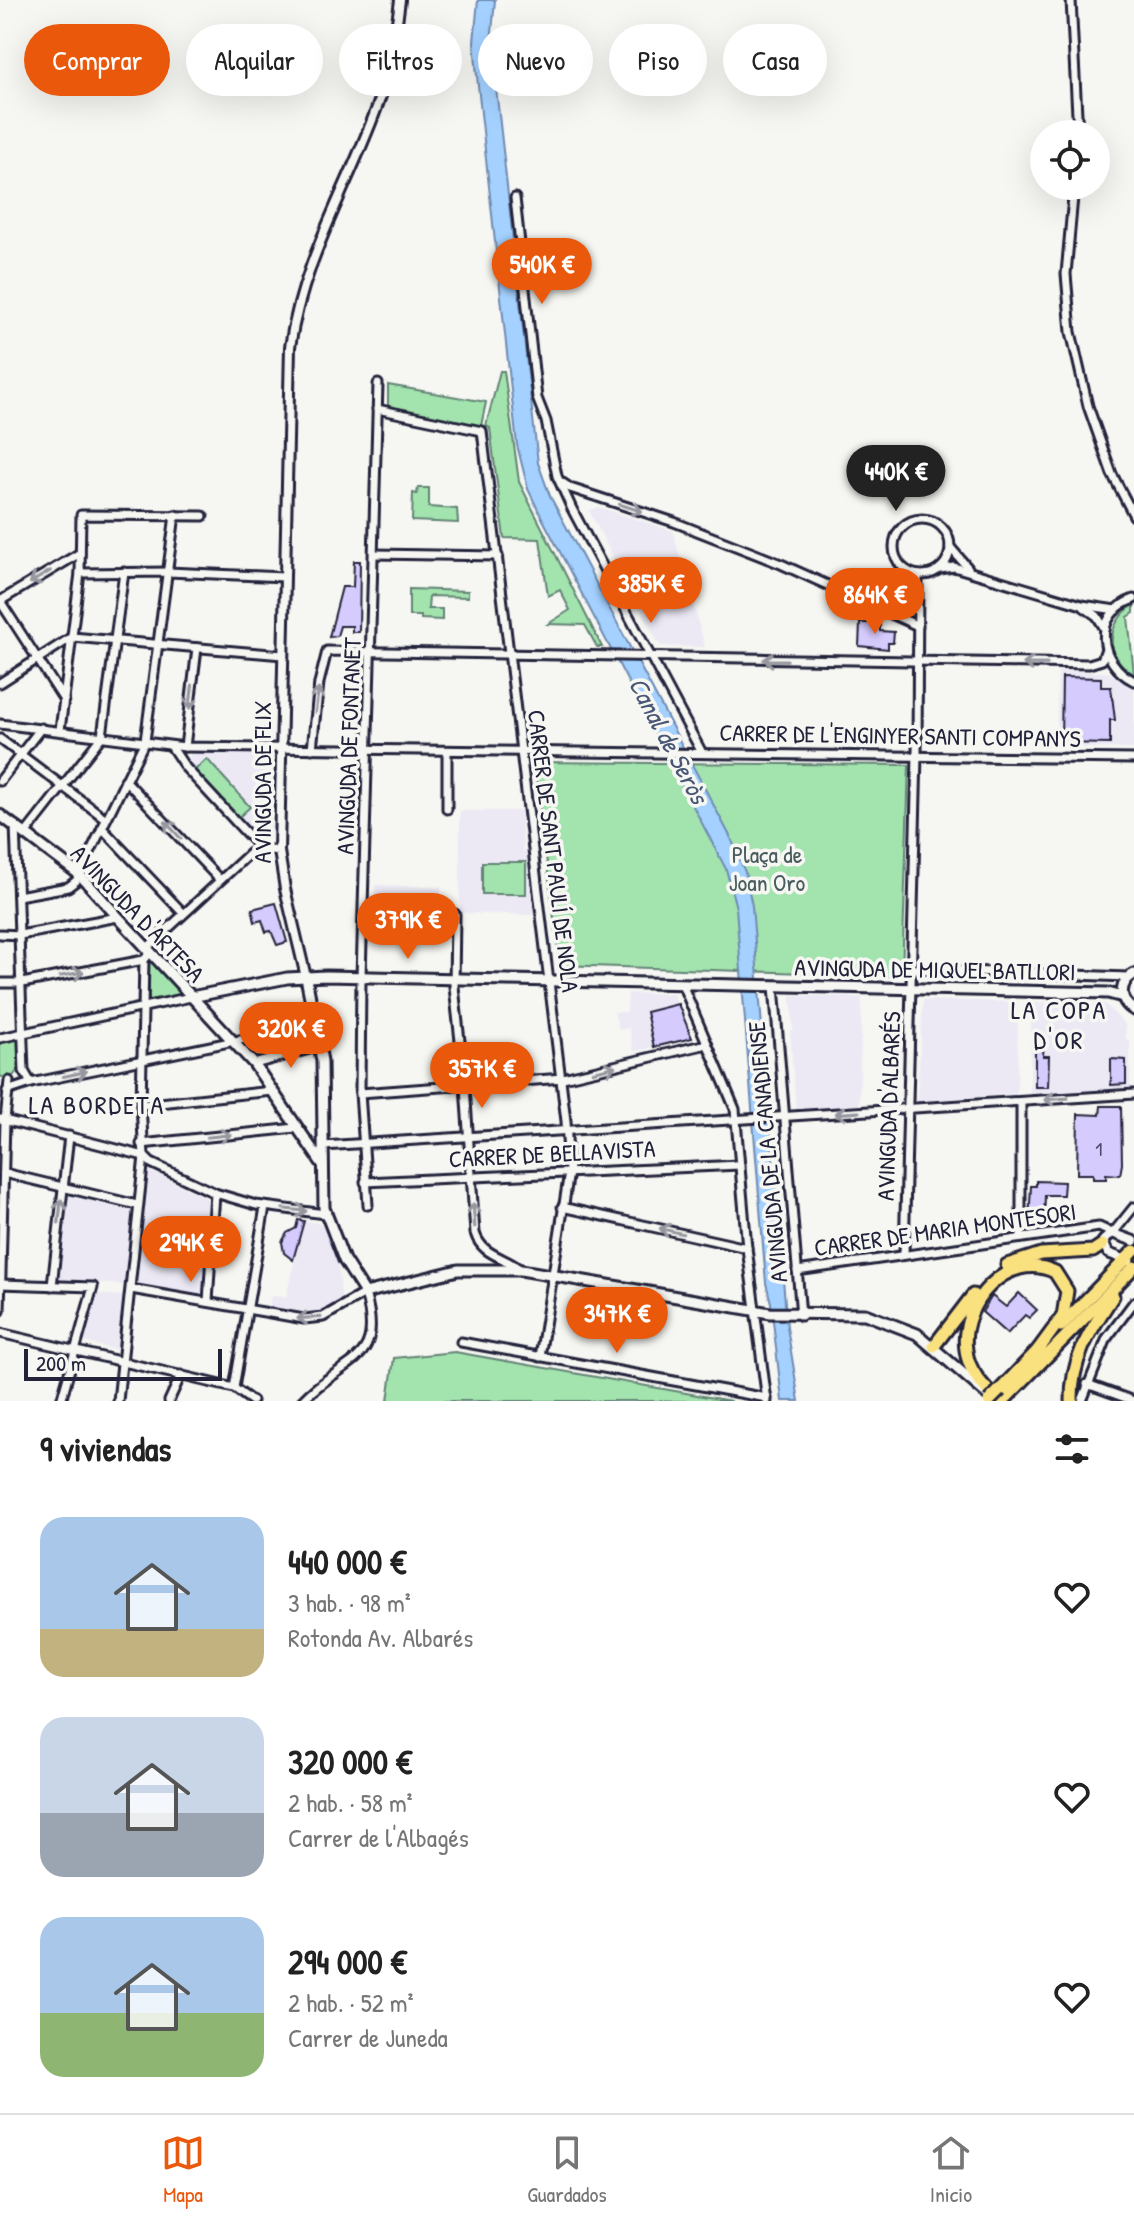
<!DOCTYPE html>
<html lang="es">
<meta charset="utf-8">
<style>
body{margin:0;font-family:"Patrick Hand",sans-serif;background:#f6f6f6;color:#222;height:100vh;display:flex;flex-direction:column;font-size:30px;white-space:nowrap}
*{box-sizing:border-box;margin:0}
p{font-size:26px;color:#767676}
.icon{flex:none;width:44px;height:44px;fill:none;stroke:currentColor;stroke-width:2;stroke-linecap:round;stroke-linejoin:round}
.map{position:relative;height:1401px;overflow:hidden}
.side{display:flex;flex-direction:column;background:#fff;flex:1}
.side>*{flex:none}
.guide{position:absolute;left:24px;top:24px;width:1086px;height:72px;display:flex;gap:16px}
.buttons{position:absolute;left:1030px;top:120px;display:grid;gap:16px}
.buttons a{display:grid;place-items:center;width:80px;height:80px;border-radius:50%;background:#fff;box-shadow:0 8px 32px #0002;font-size:40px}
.scale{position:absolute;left:24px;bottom:20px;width:198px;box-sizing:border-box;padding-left:8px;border:4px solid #22223b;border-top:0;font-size:22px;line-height:28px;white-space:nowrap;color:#22223b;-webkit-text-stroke:6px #f6f6f2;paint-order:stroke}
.price{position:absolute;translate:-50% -68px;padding:0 18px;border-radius:28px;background:#ea580c;color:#fff;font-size:26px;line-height:52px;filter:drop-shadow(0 2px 4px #0008)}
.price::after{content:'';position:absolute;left:50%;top:48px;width:24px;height:18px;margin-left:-12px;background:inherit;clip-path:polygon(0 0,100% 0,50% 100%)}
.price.current{background:#222;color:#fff}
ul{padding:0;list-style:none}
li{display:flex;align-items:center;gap:24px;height:200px;padding:0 40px}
li span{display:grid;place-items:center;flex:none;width:224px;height:160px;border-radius:24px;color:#555}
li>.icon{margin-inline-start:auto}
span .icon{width:96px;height:96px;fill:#fffc;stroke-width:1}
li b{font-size:34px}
h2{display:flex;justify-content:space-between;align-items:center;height:96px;padding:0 40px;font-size:34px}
.pill{padding:0 28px;border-radius:36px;background:#fff;box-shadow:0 8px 32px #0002;font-size:28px;line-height:72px}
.pill.current{background:#ea580c;color:#fff}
.menu{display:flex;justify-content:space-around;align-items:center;height:112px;border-top:2px solid #e0e0e0;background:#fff;font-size:22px;color:#767676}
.menu a{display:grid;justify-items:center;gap:4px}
.menu .current{color:#ea580c}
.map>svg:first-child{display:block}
.built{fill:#ece9f5}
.green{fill:#a3e4ae;stroke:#628374;stroke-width:2}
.water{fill:#a4d1ff;stroke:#708bb1;stroke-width:2}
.building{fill:#d6cbfd;stroke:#22223b;stroke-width:2}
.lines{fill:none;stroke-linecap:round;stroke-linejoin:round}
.minor-casing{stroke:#22223b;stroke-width:13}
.tertiary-casing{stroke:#22223b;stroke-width:14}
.secondary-casing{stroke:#22223b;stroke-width:15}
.primary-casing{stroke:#22223b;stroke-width:17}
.minor{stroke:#f6f6f2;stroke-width:7}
.tertiary{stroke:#f6f6f2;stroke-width:8}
.secondary{stroke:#f6f6f2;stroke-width:9}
.primary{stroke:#fae180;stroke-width:11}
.primary-bridge-casing{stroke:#22223b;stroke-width:17;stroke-linecap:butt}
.primary-bridge{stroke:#fae180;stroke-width:11}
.oneway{stroke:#9797a0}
.labels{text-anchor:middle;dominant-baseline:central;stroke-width:7;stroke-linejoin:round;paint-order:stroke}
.number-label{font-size:20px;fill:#4f4c6c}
.street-label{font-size:24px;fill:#22223b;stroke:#f6f6f2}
.park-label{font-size:24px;fill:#495c5e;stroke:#f6f6f2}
.water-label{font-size:26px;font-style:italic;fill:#495776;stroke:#f6f6f2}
.neighbourhood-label{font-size:26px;letter-spacing:2px;fill:#22223b;stroke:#f6f6f2}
</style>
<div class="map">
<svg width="1134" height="1401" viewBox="0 0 1134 1401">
<rect width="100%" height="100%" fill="#f6f6f2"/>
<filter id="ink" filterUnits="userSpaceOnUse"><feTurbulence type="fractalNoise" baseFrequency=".0125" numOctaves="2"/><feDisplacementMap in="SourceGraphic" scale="16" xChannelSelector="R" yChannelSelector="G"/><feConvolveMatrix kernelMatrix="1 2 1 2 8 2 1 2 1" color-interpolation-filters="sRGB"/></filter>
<g filter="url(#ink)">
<g class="built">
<polygon points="598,507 673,531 705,647 660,646 589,511"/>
<polygon points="1058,671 1108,672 1134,688 1134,749 1056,747"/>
<polygon points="190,753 272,755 271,838 257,838 189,765"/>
<polygon points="460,811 521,811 523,851 526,851 534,915 460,913"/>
<polygon points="375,885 441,887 440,913 374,912"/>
<polygon points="628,993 673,994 692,1038 634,1052 629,1028 619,1030 614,1012 627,1012"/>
<polygon points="791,995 862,997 859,1106 796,1110 790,1031 793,1030"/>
<polygon points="923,1000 1018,1002 1017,1094 917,1101"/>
<polygon points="1031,1002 1105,1004 1125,1024 1126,1039 1130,1040 1130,1089 1030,1094"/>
<polygon points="150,1171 209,1199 202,1296 134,1284 147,1173"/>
<polygon points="67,1195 132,1211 124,1285 58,1280"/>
<polygon points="304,1221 322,1224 338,1261 342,1306 319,1314 269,1307 271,1296 286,1297"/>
<polygon points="97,1294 123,1296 117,1350 83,1342"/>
</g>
<g class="green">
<polygon points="500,371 504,371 519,482 602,647 597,647 585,625 548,624 570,610 560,590 548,596 540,539 504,538 490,428 486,426"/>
<polygon points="388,385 486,402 481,426 388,407"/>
<polygon points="418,488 429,488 429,507 457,509 458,523 412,521 413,493 417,494"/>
<polygon points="409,589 468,591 468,597 429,596 428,609 442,609 442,620 421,619 421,616 409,616"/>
<path d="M1134 605V613L1128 617 1134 674C1104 657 1105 623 1134 605Z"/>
<polygon points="207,759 250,807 239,817 195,770"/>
<polygon points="534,762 909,765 902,973 899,976 560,965"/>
<rect x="482" y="862" width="44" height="32"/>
<polygon points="152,960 181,990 179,996 149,1000 148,966"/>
<polygon points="16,1038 20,1042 21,1066 13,1076 0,1077 0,1041"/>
<polygon points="455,1352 731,1401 388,1401 394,1358"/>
</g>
<polygon class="water" points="478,0 495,0 491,43 538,463 550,496 731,838 745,872 752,906 787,1327 799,1401 782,1401 771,1303 766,1283 736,908 726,869 539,512 528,489 517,445 477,76 474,42"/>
<g class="building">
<polygon points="354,561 360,561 359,632 352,632 352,626 340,626 337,636 329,637 342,587 353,587"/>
<polygon points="860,623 880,623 880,631 894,632 893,643 888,643 888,649 859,646"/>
<polygon points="1062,677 1101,678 1101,687 1111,687 1115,720 1110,720 1110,744 1061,743"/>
<polygon points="276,903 287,942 277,945 271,931 266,932 262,920 255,922 252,909"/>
<polygon points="678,1004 692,1038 654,1047 646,1012"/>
<polygon points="1035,1042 1044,1042 1043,1056 1049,1056 1048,1087 1035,1087"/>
<polygon points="1111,1059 1126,1060 1126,1084 1111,1085"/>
<polygon points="1101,1106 1121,1106 1122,1164 1120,1175 1106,1174 1106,1179 1093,1179 1093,1174 1077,1174 1078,1114 1100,1115"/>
<polygon points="1036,1181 1064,1182 1063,1195 1045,1195 1044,1222 1029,1221 1031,1186 1036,1186"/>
<polygon points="298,1220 304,1221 293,1260 284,1253 282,1242 287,1233 296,1228"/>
<polygon points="1019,1293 1037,1310 1029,1318 1025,1315 1007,1334 982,1312 992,1296 1006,1307"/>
</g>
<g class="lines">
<defs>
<g id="minor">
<polyline points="1071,0 1078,134"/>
<polyline points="1074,186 1066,274 1071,332 1088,406 1112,474 1134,516"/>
<polyline points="515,198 537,398 546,421 557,476 572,509 701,751"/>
<polyline points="377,409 482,431 566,1121 569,1172 540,1357"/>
<polyline points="561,482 570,488 674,522 781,564 918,626"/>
<circle cx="922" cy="547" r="28"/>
<polyline points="950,547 968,568"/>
<polyline points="374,554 498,556"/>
<polyline points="940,569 954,567 1082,605 1116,610"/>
<polyline points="80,573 168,572 284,577"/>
<path d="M1134 599C1091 614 1098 663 1134 681"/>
<polyline points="0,601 64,700"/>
<polyline points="0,601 80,553"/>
<polyline points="1084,607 1097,616 1105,629"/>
<polyline points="0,683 72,637 283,655"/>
<polyline points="0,724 185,747 1134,759"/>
<polyline points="60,730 80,573 81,515 203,516"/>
<polyline points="0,739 106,819"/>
<polyline points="171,746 185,767 261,849"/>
<polyline points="185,747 197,648"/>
<polyline points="312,749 319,683 327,651 1089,664 1102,660 1105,651"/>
<polyline points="125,780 220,880"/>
<polyline points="0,781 41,728"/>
<polyline points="447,809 447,751"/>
<polyline points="15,825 24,1071 31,1083"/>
<polyline points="102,828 183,913"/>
<polyline points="26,833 102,736 124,572"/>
<polyline points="18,896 68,887 76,881 145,741 175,515"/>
<path d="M455 914 454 987 465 1086 475 1233C482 1256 504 1256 521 1270"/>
<polyline points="0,934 20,935 118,917"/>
<polyline points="147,948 250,853 261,849 279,851"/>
<polyline points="912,969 1128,977"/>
<polyline points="0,983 22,983 144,960"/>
<polyline points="682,984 735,1109 747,1248 767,1401"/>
<polyline points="774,986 801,1316"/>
<polyline points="0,1038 191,997"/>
<polyline points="254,1064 321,1046"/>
<polyline points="7,1091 31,1083 317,1024"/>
<polyline points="360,1093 563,1078 707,1044"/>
<polyline points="141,1105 272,1091"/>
<polyline points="0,1119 144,1156 151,1163 215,1193 256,1205 325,1214"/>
<polyline points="141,1144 296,1128"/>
<polyline points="323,1146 1134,1094"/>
<polyline points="4,1173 137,1205"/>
<polyline points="365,1182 740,1165"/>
<polyline points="368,1205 360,1093 361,977 378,384"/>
<polyline points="562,1207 747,1248"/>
<polyline points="1113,1233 1134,1207"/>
<polyline points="1021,1238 1021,1102"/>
<polyline points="904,1255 917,755 918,575"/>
<polyline points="797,1271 1099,1227 1112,1233"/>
<polyline points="0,1284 93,1287 61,1401"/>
<polyline points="52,1286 69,1136"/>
<path d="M131 1289 304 1319 323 1317 365 1293C386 1366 344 1356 302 1401"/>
<polyline points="208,1302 215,1193"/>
<polyline points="0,1311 5,1120 9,1081"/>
<polyline points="0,1333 234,1388 252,1401"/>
<polyline points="461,1342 767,1398"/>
<polyline points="1087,1384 1134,1401"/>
<polyline points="234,1388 265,1207"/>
<polyline points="118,1401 144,1156 141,1105 144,960 151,952"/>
<polyline points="169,1401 181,1375"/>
<polyline points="1082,1401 1107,1338 1134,1302"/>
</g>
<g id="tertiary">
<path d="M306 977 285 889 279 851 290 347C303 257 352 181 381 96 391 65 396 32 400 0"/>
<polyline points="1129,1261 1108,1253 1103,1241 1112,1233 1134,1241"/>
</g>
<g id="secondary">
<polyline points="0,815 80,875 118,917 254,1064 323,1165"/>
<path d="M1134 974C1118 983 1119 1001 1134 1010"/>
<polyline points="306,977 322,1061 324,1208 344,1260 365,1293 458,1270 521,1270 770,1313 865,1314 917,1334 988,1395"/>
<polyline points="191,997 287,978 326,976 1108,993 1123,997"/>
</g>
<g id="primary">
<polyline points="1007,1265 1041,1254 1093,1251 1102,1245"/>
<polyline points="1061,1326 1134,1251"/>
<polyline points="934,1346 973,1295"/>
<polyline points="1000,1390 1041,1347"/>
<path d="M998 1401C983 1386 968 1371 966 1350 959 1304 1008 1249 1055 1272L1067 1291 1063 1316 1038 1350"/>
<polyline points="1003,1401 1134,1267"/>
<path d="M1072 1401C1071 1358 1090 1331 1113 1296"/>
</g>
</defs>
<use href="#minor" class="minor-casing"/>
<use href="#tertiary" class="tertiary-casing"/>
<use href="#secondary" class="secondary-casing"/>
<use href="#primary" class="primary-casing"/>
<use href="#minor" class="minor"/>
<use href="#tertiary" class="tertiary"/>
<use href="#secondary" class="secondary"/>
<use href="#primary" class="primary"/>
<defs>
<polyline id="primary-bridge" points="989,1401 1000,1390"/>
</defs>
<use href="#primary-bridge" class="primary-bridge-casing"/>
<use href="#primary-bridge" class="primary-bridge"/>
</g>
<defs><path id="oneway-shaft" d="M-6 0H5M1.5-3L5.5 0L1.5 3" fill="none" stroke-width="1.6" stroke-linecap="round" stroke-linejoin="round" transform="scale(2)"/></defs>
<g class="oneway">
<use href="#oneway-shaft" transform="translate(631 508) rotate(18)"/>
<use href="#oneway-shaft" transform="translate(40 577) rotate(149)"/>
<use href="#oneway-shaft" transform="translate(775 660) rotate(-179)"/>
<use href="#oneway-shaft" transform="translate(1035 664) rotate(-179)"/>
<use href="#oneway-shaft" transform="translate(191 697) rotate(97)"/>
<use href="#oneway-shaft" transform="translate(317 700) rotate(-82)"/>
<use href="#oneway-shaft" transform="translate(173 830) rotate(-133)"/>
<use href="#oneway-shaft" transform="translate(72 974) rotate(-11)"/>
<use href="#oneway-shaft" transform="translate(604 1069) rotate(-13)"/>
<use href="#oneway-shaft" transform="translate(75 1074) rotate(-12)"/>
<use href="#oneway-shaft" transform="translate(1056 1099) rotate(176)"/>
<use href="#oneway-shaft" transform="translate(847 1113) rotate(176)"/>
<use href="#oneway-shaft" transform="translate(219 1136) rotate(-6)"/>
<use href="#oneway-shaft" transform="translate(295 1210) rotate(6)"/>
<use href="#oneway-shaft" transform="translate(60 1211) rotate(-84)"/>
<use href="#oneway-shaft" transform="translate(474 1215) rotate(-94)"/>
<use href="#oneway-shaft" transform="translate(671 1231) rotate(-167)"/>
<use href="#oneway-shaft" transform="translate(309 1318) rotate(177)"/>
</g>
</g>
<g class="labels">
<g class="number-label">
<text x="1099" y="1148">1</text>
</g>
<g class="street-label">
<text transform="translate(900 735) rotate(1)">CARRER DE L'ENGINYER SANTI COMPANYS</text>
<text transform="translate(348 746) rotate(-88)">AVINGUDA DE FONTANET</text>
<text transform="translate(262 782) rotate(-90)">AVINGUDA DE FLIX</text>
<text transform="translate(554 851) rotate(83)">CARRER DE SANT PAULÍ DE NOLA</text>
<text transform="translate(138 913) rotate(46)">AVINGUDA D'ARTESA</text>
<text transform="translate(935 969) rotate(1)">AVINGUDA DE MIQUEL BATLLORI</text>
<text transform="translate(888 1106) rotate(-88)">AVINGUDA D'ALBARÉS</text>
<text transform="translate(767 1152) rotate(-95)">AVINGUDA DE LA CANADIENSE</text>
<text transform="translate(552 1153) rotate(-3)">CARRER DE BELLAVISTA</text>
<text transform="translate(945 1229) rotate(-8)">CARRER DE MARIA MONTESORI</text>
</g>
<g class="park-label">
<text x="767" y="854">Plaça de<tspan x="767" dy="28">Joan Oro</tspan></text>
</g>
<g class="water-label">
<text transform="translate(669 740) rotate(62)">Canal de Seròs</text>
</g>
<g class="neighbourhood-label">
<text x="1059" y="1009">LA COPA<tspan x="1059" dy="30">D'OR</tspan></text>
<text x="97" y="1104">LA BORDETA</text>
</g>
</g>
</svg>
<div class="buttons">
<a><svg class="icon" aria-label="locate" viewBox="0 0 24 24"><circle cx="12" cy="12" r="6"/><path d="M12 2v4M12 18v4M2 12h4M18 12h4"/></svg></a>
</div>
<div class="scale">200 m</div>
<b class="price" style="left:542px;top:306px">540K €</b>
<b class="price current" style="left:896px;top:513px">440K €</b>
<b class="price" style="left:651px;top:625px">385K €</b>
<b class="price" style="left:875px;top:636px">864K €</b>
<b class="price" style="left:408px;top:961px">379K €</b>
<b class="price" style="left:291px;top:1070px">320K €</b>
<b class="price" style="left:482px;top:1110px">357K €</b>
<b class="price" style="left:191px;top:1284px">294K €</b>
<b class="price" style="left:617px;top:1355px">347K €</b>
<div class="guide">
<a class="pill current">Comprar</a>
<a class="pill">Alquilar</a>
<a class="pill">Filtros</a>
<a class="pill">Nuevo</a>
<a class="pill">Piso</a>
<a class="pill">Casa</a>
</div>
</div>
<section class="side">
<h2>9 viviendas<svg class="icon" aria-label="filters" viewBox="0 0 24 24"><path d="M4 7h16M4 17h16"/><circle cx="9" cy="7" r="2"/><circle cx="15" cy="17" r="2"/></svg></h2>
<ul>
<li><span style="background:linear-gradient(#a9c7e8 70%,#c2b280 0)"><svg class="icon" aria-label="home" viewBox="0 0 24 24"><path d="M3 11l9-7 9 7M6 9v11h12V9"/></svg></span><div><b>440 000 €</b><p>3 hab. · 98 m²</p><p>Rotonda Av. Albarés</p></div><svg class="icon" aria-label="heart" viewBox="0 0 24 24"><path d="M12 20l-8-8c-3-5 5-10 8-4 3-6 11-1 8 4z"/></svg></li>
<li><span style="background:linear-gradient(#c9d6e8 60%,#9aa5b1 0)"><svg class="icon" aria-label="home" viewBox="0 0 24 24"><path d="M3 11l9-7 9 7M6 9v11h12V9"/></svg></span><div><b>320 000 €</b><p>2 hab. · 58 m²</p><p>Carrer de l'Albagés</p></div><svg class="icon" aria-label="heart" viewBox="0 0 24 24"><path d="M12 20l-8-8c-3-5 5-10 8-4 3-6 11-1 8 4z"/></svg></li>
<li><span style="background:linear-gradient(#a9c7e8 60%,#8fb573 0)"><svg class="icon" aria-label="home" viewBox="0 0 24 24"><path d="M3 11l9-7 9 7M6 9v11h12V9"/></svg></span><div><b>294 000 €</b><p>2 hab. · 52 m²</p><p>Carrer de Juneda</p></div><svg class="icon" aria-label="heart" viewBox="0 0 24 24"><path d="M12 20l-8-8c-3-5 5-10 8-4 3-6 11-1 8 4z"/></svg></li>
</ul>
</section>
<nav class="menu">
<a class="current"><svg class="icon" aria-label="map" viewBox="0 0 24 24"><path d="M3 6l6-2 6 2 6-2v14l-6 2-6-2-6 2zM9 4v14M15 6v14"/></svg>Mapa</a>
<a><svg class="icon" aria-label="saved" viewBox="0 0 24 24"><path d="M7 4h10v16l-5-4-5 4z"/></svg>Guardados</a>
<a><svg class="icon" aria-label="home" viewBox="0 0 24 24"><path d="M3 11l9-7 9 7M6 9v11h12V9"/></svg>Inicio</a>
</nav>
